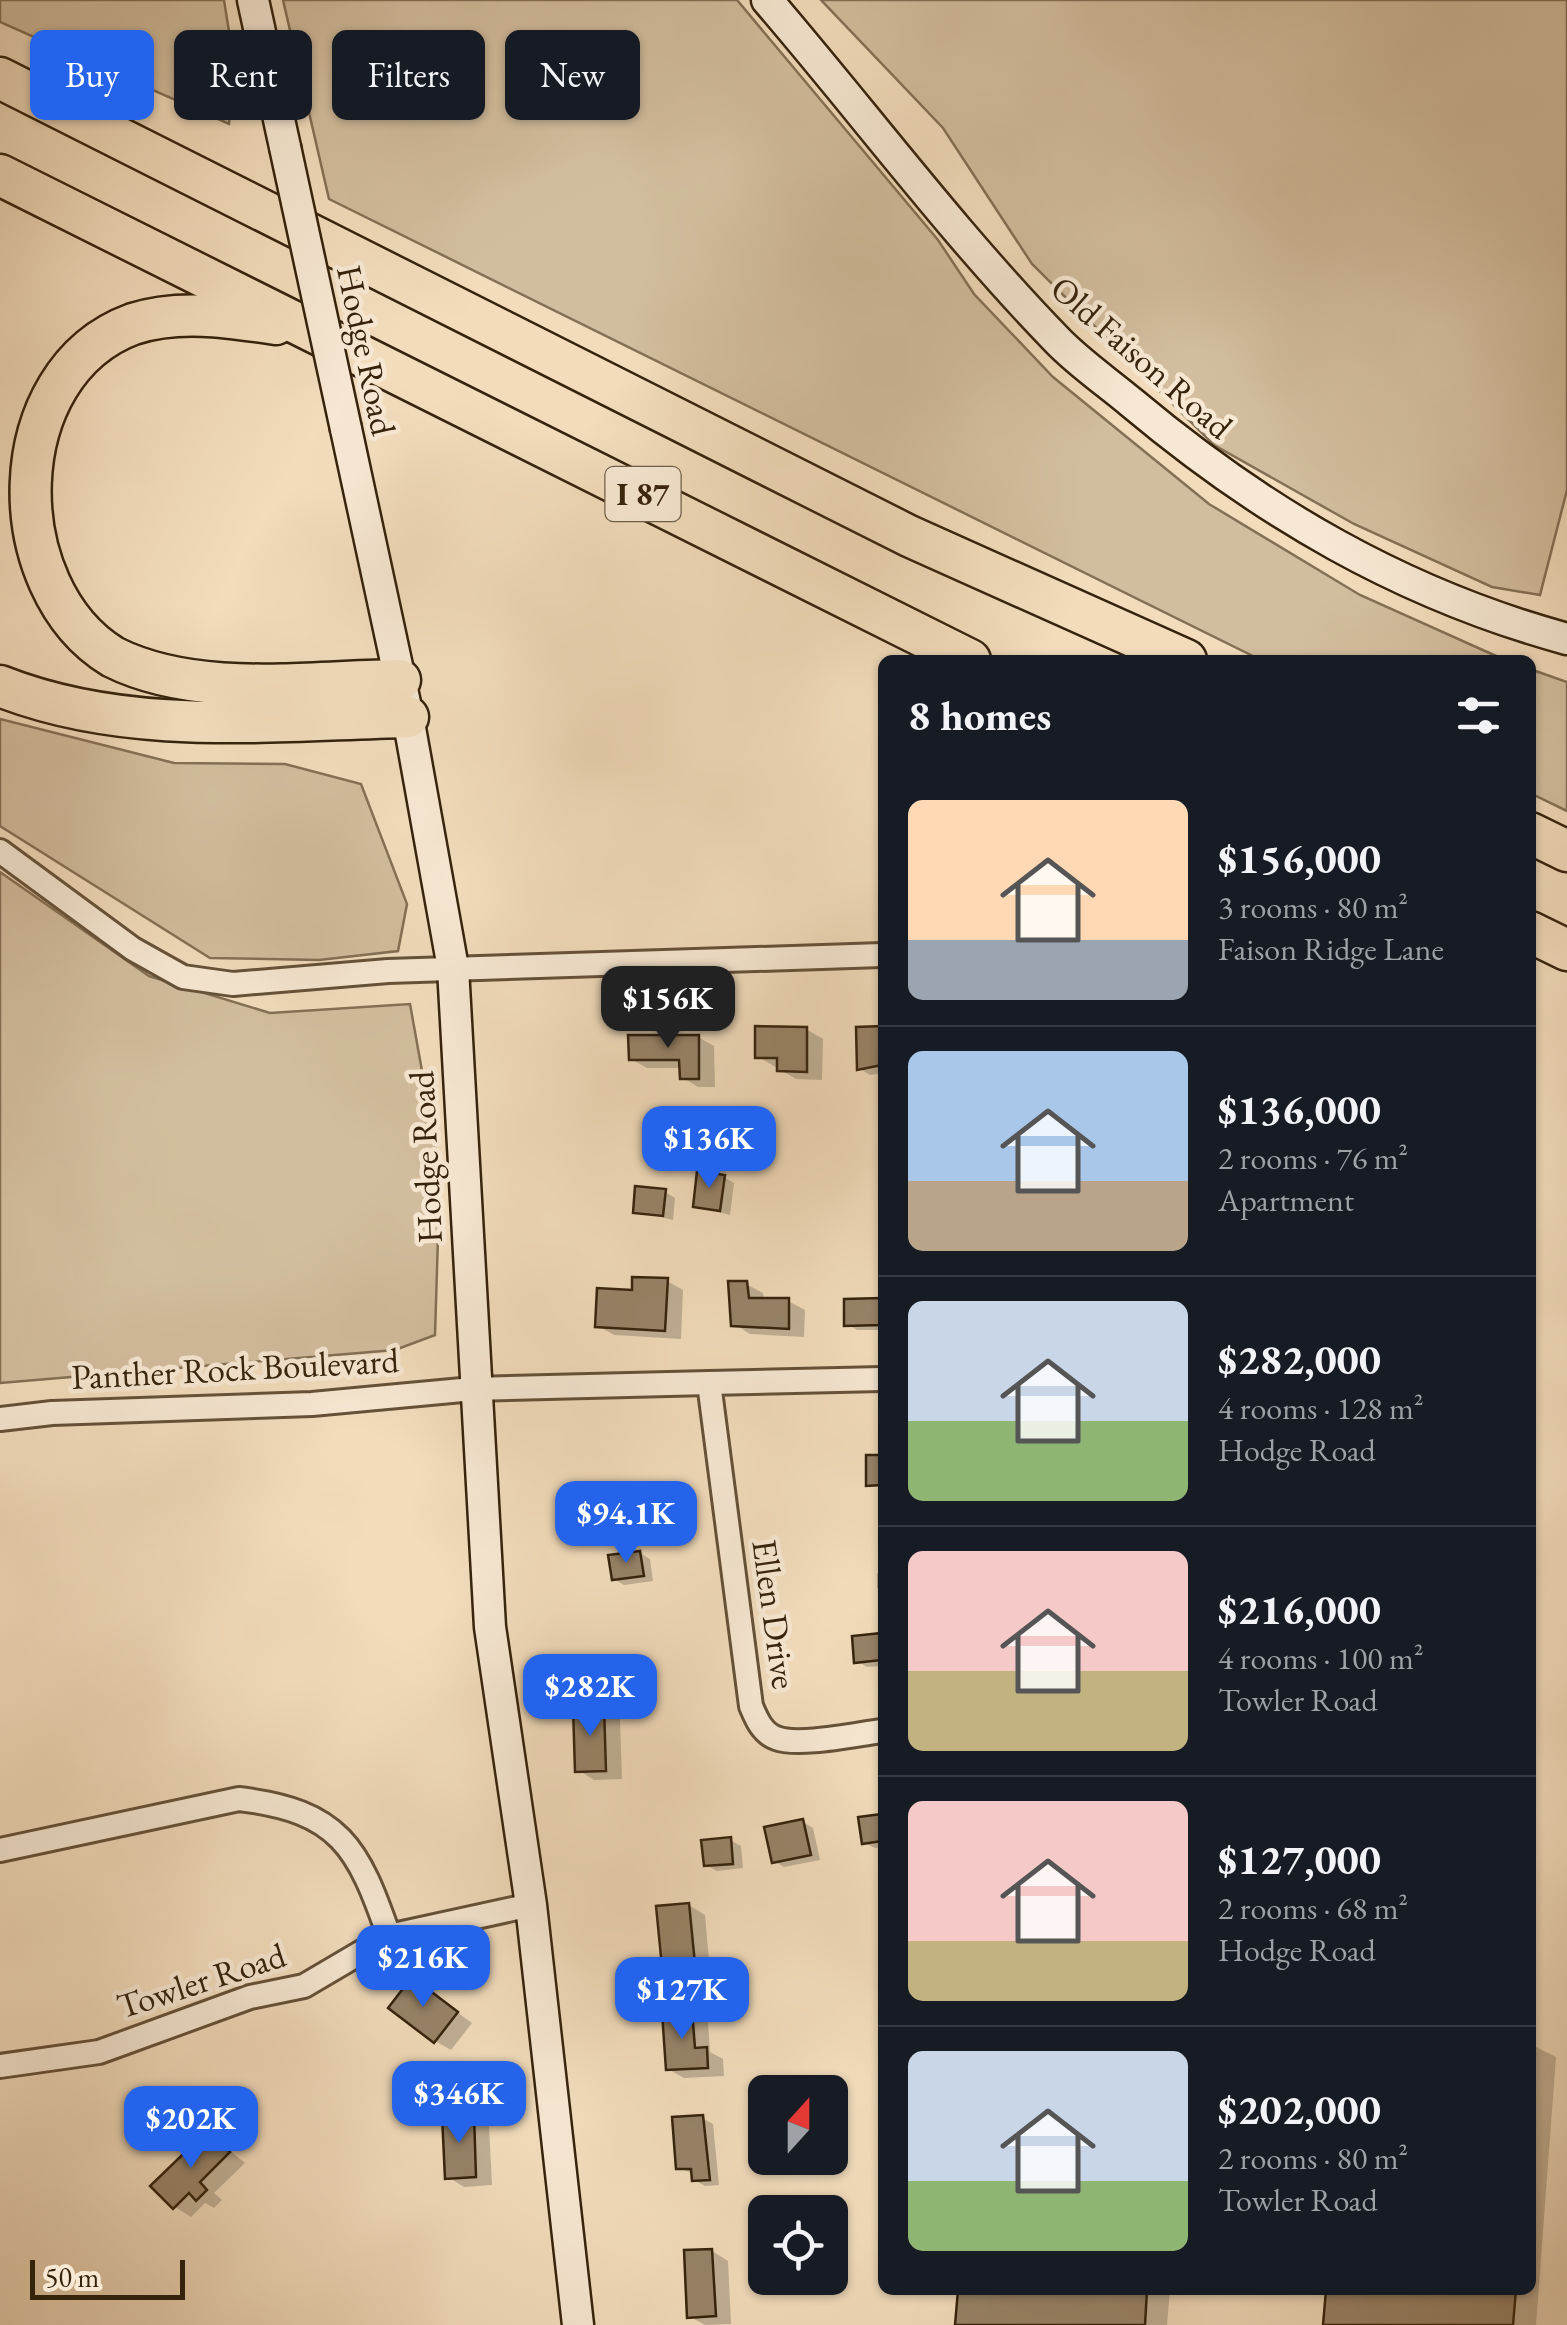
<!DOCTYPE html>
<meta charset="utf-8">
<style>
body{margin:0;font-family:"EB Garamond",serif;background:#20242c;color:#f1f3f6;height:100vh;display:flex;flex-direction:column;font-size:38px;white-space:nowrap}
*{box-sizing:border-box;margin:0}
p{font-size:32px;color:#9ea1a6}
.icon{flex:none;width:55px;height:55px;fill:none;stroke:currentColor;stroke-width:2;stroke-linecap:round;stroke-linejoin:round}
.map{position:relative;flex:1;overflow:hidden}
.sheet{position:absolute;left:878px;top:655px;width:658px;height:1640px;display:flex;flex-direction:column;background:#171b24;border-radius:15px;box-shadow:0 2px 8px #0004}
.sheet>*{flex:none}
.hud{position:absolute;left:30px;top:30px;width:698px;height:90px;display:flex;gap:20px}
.needle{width:65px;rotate:21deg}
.fabs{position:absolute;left:748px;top:2075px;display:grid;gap:20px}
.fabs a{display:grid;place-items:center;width:100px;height:100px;border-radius:15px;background:#171b24;box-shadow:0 2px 8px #0004;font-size:50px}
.scale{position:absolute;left:30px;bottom:25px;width:155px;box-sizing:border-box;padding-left:10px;border:5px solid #36230c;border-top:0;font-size:28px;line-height:35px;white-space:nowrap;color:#36230c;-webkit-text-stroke:8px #f7e8d3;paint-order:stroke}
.price{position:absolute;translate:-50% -85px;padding:0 22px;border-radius:20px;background:#2563eb;color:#fff;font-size:32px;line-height:65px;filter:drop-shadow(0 2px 5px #0008)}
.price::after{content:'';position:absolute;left:50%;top:60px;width:30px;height:22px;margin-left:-15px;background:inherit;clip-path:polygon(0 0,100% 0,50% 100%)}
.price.on{background:#222;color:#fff}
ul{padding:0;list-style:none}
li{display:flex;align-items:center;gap:30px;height:250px;padding:0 30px}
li+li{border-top:2px solid #363941}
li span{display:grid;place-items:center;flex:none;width:280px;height:200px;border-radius:15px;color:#555}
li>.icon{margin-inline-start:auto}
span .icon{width:120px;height:120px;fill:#fffc;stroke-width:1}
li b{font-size:42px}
h2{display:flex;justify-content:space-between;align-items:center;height:120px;padding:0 30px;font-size:42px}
.tag{padding:0 35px;border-radius:15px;background:#171b24;box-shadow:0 2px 8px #0004;font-size:35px;line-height:90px}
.tag.on{background:#2563eb;color:#fff}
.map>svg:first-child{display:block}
.green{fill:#d2bd9e;stroke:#847055;stroke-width:2.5}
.shadow{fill:#0003}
.building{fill:#988368;stroke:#36230c;stroke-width:2.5}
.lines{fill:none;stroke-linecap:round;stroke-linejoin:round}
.street-casing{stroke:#655138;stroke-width:28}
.secondary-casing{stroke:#36230c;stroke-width:35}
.highway-casing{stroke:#36230c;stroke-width:45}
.street{stroke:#f7e8d3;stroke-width:22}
.secondary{stroke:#f7e8d3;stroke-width:30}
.highway{stroke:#f2dcbc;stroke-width:40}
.secondary-bridge-casing{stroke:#36230c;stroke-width:35;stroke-linecap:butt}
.secondary-bridge{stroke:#f7e8d3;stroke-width:30}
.labels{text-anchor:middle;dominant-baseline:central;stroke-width:9;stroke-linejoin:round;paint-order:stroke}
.shield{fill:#f7e8d3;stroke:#705e48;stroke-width:2.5}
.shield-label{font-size:32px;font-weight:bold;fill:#36230c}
.street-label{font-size:35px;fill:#36230c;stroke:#f7e8d3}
</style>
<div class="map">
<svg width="1567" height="2325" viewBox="0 0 1567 2325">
<rect width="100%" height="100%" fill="#f2dcbc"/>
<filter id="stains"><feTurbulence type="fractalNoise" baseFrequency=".002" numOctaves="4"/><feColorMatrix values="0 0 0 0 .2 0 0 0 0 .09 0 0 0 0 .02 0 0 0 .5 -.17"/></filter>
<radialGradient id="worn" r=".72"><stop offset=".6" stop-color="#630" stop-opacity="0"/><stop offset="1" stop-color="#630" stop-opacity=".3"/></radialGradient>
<g class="green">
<polygon points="0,0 224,0 234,63 229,124 0,22"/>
<polygon points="283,0 737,0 938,240 974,294 1053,377 1209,504 1360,595 1505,660 1261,660 329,199"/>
<polygon points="821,0 1567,0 1567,490 1540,595 1492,587 1354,524 1214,445 1032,264 943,128"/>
<polygon points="1530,669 1567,682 1567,811 1530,793"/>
<polygon points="0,719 174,763 285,764 361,784 407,904 398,951 319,960 210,958 0,826"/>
<polygon points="0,872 149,976 270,1013 410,1004 440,1171 435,1335 395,1350 0,1383"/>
</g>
<g class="shadow">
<polygon points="806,1029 823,1039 822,1080 796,1079 757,1056"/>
<polygon points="882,1029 882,1073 870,1075 860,1069 858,1030"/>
<polygon points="698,1037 714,1046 715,1087 698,1087 682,1077 682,1068 647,1068 631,1059"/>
<polygon points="708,1130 718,1136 716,1166 677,1163 667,1157"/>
<polygon points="724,1177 734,1183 730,1215 696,1206"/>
<polygon points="665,1192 675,1198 673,1220 635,1211"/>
<polygon points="667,1281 683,1290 681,1339 614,1335 598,1326 634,1292"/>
<polygon points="746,1284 763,1293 764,1301 788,1301 805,1310 804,1337 750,1334 734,1324"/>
<polygon points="846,1301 882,1301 882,1330 857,1330 847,1324"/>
<polygon points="640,1553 650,1559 653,1581 624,1585 614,1579"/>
<polygon points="877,1573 882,1573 882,1592 877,1588"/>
<polygon points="882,1636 882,1666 867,1667 857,1661 855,1638"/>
<polygon points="603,1708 620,1718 622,1779 594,1780 578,1770"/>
<polygon points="882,1816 882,1847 875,1848 864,1843 861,1819"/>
<polygon points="803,1822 813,1828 820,1860 784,1867 774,1861"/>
<polygon points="730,1840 741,1846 743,1868 717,1871 706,1865"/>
<polygon points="689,1905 705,1915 710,1972 681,1975 664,1965"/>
<polygon points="413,1980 472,2023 451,2050 435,2041"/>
<polygon points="691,2012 708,2022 710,2052 723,2059 724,2076 684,2078 668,2069"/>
<polygon points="1530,2044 1556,2057 1536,2325 1326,2325 1329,2290 1530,2290"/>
<polygon points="473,2116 489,2126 492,2185 464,2187 448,2177"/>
<polygon points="702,2118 713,2124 719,2185 705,2186 694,2180 694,2174 679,2168"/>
<polygon points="208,2133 245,2163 214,2193 222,2200 214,2208 205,2203 191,2217 175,2207"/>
<polygon points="712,2251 728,2261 731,2324 705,2325 689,2316"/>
<polygon points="960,2290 1170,2290 1167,2325 958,2325"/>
</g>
<g class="building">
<polygon points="755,1026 807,1027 807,1072 777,1071 777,1058 755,1058"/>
<polygon points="882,1026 882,1065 857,1070 856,1027"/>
<polygon points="628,1035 699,1035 699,1079 680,1079 679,1060 629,1060"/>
<polygon points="667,1124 708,1127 706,1161 664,1158"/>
<polygon points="697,1171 725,1175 720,1211 693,1207"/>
<polygon points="635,1186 666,1189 663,1216 633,1213"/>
<polygon points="632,1277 668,1278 665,1331 595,1327 597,1288 632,1290"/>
<polygon points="728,1281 747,1281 749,1298 789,1298 789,1329 731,1326"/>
<polygon points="882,1298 882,1325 844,1326 844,1299"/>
<polygon points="866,1455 882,1455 882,1485 866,1486"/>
<polygon points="640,1551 644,1576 612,1580 608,1555"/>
<polygon points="882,1633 882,1660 854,1663 852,1636"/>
<polygon points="604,1706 606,1771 575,1772 573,1707"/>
<polygon points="882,1814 882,1841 862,1844 858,1817"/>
<polygon points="803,1819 811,1855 772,1863 764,1827"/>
<polygon points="731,1837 733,1864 704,1866 701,1840"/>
<polygon points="689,1903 695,1964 662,1967 656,1906"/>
<polygon points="412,1977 458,2012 434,2043 388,2008"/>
<polygon points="692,2010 695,2048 707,2047 708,2068 666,2070 662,2012"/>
<polygon points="474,2114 476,2177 445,2179 442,2115"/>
<polygon points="703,2115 710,2180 692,2181 691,2169 676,2169 672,2117"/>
<polygon points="208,2130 230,2152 200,2182 207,2190 196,2201 189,2193 173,2209 150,2186"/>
<polygon points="712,2249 716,2316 687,2318 684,2250"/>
<polygon points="958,2290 1147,2290 1145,2325 955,2325"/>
<polygon points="1326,2290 1516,2290 1513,2325 1323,2325"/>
</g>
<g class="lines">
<defs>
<g id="street">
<polyline points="0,851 133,949 183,977 233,984 388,971 882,955"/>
<path d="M882 1379 709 1383 751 1706C756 1718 762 1733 776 1738 798 1747 857 1734 882 1731"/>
<polyline points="0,1419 52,1413 312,1404 473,1389 709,1383"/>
<path d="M0 1850 239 1799C340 1811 358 1847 389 1936"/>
<polyline points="0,2066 99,2052 250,1997 304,1986 389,1936 531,1905"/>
</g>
<g id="secondary">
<polyline points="253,0 285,147"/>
<path d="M767 0C864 113 953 233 1057 340 1079 363 1107 382 1132 403 1262 512 1402 594 1567 639"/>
<polyline points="346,429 408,717 453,968 490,1627 531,1905 578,2325"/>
</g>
<g id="highway">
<polyline points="0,78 909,536 1186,660"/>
<polyline points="0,175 970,660"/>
<path d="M276 324C229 317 179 309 133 324 0 373 0 588 113 657 197 699 310 681 400 680"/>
<path d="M0 686C129 737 272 720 408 717"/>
<polyline points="1530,833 1567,851"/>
<polyline points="1530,932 1567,950"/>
</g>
</defs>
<use href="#street" class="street-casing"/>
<use href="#secondary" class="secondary-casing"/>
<use href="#highway" class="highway-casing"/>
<use href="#street" class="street"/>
<use href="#secondary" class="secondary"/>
<use href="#highway" class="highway"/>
<defs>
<polyline id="secondary-bridge" points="285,147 346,429"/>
</defs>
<use href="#secondary-bridge" class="secondary-bridge-casing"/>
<use href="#secondary-bridge" class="secondary-bridge"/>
</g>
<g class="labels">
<rect class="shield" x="605.5" y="467" width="75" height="54" rx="8"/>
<g class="shield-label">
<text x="643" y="494">I 87</text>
</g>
<g class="street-label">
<text transform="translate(367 350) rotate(78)">Hodge Road</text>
<text transform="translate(1142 357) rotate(41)">Old Faison Road</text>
<text transform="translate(425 1157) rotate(-93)">Hodge Road</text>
<text transform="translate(235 1368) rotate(-3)">Panther Rock Boulevard</text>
<text transform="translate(775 1614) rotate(82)">Ellen Drive</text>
<text transform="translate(201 1980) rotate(-18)">Towler Road</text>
</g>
</g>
<rect width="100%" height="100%" filter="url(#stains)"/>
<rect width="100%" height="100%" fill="url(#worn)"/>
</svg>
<div class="fabs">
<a><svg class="needle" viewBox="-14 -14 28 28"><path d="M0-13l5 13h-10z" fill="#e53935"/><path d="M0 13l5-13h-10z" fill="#9ea1a6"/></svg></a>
<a><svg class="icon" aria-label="locate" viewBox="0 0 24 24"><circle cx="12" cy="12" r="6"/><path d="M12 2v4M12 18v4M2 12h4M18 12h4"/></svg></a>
</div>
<div class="scale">50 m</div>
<b class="price on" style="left:668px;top:1051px">$156K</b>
<b class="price" style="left:709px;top:1191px">$136K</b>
<b class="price" style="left:626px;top:1566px">$94.1K</b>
<b class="price" style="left:590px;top:1739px">$282K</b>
<b class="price" style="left:423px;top:2010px">$216K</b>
<b class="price" style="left:682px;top:2042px">$127K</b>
<b class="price" style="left:459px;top:2146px">$346K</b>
<b class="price" style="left:191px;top:2171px">$202K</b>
<div class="hud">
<a class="tag on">Buy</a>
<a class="tag">Rent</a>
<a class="tag">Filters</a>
<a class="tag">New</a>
</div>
<section class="sheet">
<h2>8 homes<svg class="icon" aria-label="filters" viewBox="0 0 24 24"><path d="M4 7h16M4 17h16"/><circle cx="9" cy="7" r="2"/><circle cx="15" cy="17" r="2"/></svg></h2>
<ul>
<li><span style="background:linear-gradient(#ffd9b3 70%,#9aa5b1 0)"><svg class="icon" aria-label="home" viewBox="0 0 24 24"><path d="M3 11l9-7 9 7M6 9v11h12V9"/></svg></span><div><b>$156,000</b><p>3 rooms · 80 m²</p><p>Faison Ridge Lane</p></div></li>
<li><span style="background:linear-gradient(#a9c7e8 65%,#b9a48a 0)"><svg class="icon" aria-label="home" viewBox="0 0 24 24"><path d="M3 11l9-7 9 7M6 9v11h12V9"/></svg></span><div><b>$136,000</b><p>2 rooms · 76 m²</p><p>Apartment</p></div></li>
<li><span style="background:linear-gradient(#c9d6e8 60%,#8fb573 0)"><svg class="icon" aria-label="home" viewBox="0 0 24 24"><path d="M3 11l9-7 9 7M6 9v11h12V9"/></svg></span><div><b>$282,000</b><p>4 rooms · 128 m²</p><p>Hodge Road</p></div></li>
<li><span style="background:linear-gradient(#f6c9c9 60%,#c2b280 0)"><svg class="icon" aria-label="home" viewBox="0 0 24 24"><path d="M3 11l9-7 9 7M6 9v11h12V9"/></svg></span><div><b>$216,000</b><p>4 rooms · 100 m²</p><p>Towler Road</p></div></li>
<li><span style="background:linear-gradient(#f6c9c9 70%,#c2b280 0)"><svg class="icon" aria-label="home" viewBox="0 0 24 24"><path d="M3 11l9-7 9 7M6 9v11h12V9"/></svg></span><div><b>$127,000</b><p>2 rooms · 68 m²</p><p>Hodge Road</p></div></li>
<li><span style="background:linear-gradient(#c9d6e8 65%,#8fb573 0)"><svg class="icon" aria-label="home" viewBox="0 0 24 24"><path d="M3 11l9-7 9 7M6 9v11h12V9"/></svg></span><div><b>$202,000</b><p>2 rooms · 80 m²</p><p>Towler Road</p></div></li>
</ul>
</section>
</div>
